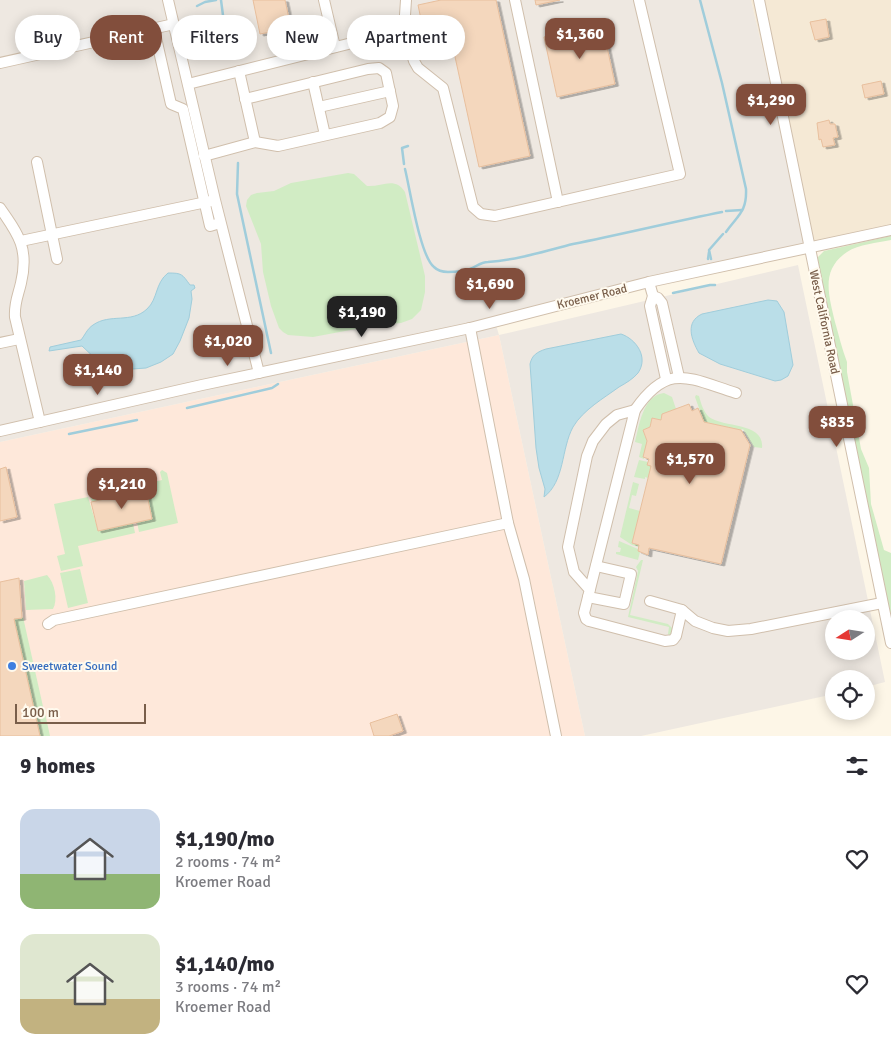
<!DOCTYPE html>
<meta charset="utf-8">
<style>
body{margin:0;font-family:Signika,sans-serif;background:#f7f7f7;color:#2b2b33;height:100vh;display:flex;flex-direction:column;font-size:19px;white-space:nowrap}
*{box-sizing:border-box;margin:0}
p{font-size:16px;color:#7c7c81}
.icon{flex:none;width:28px;height:28px;fill:none;stroke:currentColor;stroke-width:2;stroke-linecap:round;stroke-linejoin:round}
.map{position:relative;height:736px;overflow:hidden}
.sheet{display:flex;flex-direction:column;background:#fff;flex:1}
.sheet>*{flex:none}
.guide{position:absolute;left:15px;top:15px;width:500px;height:45px;display:flex;gap:10px}
.needle{width:32px;rotate:258deg}
.controls{position:absolute;left:825px;top:610px;display:grid;gap:10px}
.controls a{display:grid;place-items:center;width:50px;height:50px;border-radius:50%;background:#fff;box-shadow:0 2px 12px #0003;font-size:25px}
.scale{position:absolute;left:15px;bottom:12px;width:131px;box-sizing:border-box;padding-left:5px;border:2px solid #795e4a;border-top:0;font-size:14px;line-height:18px;white-space:nowrap;color:#795e4a;-webkit-text-stroke:4px #fffaee;paint-order:stroke}
.price{position:absolute;translate:-50% -42px;padding:0 11px;border-radius:10px;background:#824e3c;color:#fff;font-size:16px;line-height:32px;filter:drop-shadow(0 1px 2px #0008)}
.price::after{content:'';position:absolute;left:50%;top:30px;width:15px;height:11px;margin-left:-8px;background:inherit;clip-path:polygon(0 0,100% 0,50% 100%)}
.price.selected{background:#222;color:#fff}
ul{padding:0;list-style:none}
li{display:flex;align-items:center;gap:15px;height:125px;padding:0 20px}
li span{display:grid;place-items:center;flex:none;width:140px;height:100px;border-radius:15px;color:#555}
li>.icon{margin-inline-start:auto}
span .icon{width:60px;height:60px;fill:#fffc;stroke-width:1}
li b{font-size:21px}
h2{display:flex;justify-content:space-between;align-items:center;height:60px;padding:0 20px;font-size:21px}
.pill{padding:0 18px;border-radius:22px;background:#fff;box-shadow:0 2px 12px #0003;font-size:18px;line-height:45px}
.pill.selected{background:#824e3c;color:#fff}
.map>svg:first-child{display:block}
.residential{fill:#f5e9d5}
.commercial{fill:#fee8da}
.industrial{fill:#eee8e1;fill-rule:evenodd}
.green{fill:#d1ecc4}
.water{fill:#badee8;stroke:#a0cddb}
.lines{fill:none;stroke-linecap:round;stroke-linejoin:round}
.stream{stroke:#a0cddb;stroke-width:2.5}
.building{fill:#f4d7bd;stroke:#e8bf9d;filter:url(#shadow)}
.minor-casing{stroke:#d0bfac;stroke-width:12}
.minor{stroke:#fff;stroke-width:10}
.shop-dot{fill:#3f7fe0;stroke:#fffaee;stroke-width:2}
.labels{text-anchor:middle;dominant-baseline:central;stroke-width:4;stroke-linejoin:round;paint-order:stroke}
.street-label{font-size:12px;fill:#795e4a;stroke:#fffaee}
.shop-label{font-size:12px;fill:#366cbe;stroke:#fffaee;text-anchor:start}
</style>
<div class="map">
<svg width="891" height="736" viewBox="0 0 891 736">
<defs>
<filter id="shadow"><feDropShadow dx="3.5" dy="2" stdDeviation="0" flood-color="#0004"/></filter>
</defs>
<rect width="100%" height="100%" fill="#fdf6e7"/>
<polygon class="residential" points="751,0 891,0 891,230 809,248"/>
<polygon class="commercial" points="499,335 585,736 0,736 0,442"/>
<path class="industrial" d="M0 0H751L809 248 495 322 499 335 798 265 885 682 866 687V679H834V694L641 736H585L499 335 0 442ZM834 619H866V651H834Z"/>
<g class="green">
<path d="M348 173 354 174 367 186C382 187 395 176 405 192L425 276V292L421 310 412 319 401 323 377 325 313 337 288 335 283 332 279 328 271 306 263 272 261 244 246 206 247 200 251 195 257 193 274 191 291 183Z"/>
<path d="M891 236V240C877 243 859 244 847 252 820 270 829 296 835 322 839 336 842 349 847 362V372L861 449 869 468 871 504 884 550 891 553V621L817 262V258L824 251Z"/>
<path d="M664 393 672 397 676 409 662 414 661 420 652 418 650 427 643 430 647 441 644 459 639 457 642 444 635 442C639 426 643 395 664 393Z"/>
<path d="M696 395 699 396C701 403 703 411 709 417 724 428 765 422 762 448L754 447 743 429 741 430 704 422 695 397Z"/>
<polygon points="639,460 648,462 651,466 648,478 645,477 645,479 634,477"/>
<polygon points="162,470 167,473 178,523 139,532 137,522 152,518 146,490 133,493 132,490 130,491 129,488 162,480 160,472"/>
<polygon points="633,482 639,484 636,496 632,495 629,508 640,511 632,543 639,545 639,547 632,545 620,537"/>
<polygon points="126,488 124,495 92,502 90,496"/>
<polygon points="88,497 98,530 133,523 135,533 78,546 83,566 61,571 57,556 65,554 54,504"/>
<polygon points="619,541 638,549 640,552 638,560 616,554 616,552 620,552 621,548 618,547"/>
<polygon points="641,560 643,560 630,615 668,624 672,628 672,635 670,636 668,634 669,627 628,617 638,571 636,567"/>
<polygon points="80,569 88,603 68,608 60,573"/>
<path d="M47 575C55 583 58 600 53 609L26 610 24 581Z"/>
<polygon points="23,617 44,711 35,713 14,619"/>
<polygon points="45,713 50,736 40,736 36,716"/>
</g>
<g class="water">
<path d="M168 273C182 273 182 274 190 285H194L195 288 191 291 192 299 189 318 180 341 173 354 161 362 146 368 119 370 99 362 82 346 49 351 50 347 81 340C85 335 87 329 93 325 110 313 131 324 147 309 158 299 155 283 168 273Z"/>
<path d="M768 300 777 301 784 312 793 365 788 376 781 380 775 381 720 364 699 353C691 339 685 322 702 314Z"/>
<path d="M621 334C636 339 649 357 638 373 633 379 626 383 619 387 604 398 583 410 573 427 561 449 565 481 544 497L545 489 539 468 536 448 530 364C532 355 537 352 546 349Z"/>
</g>
<g class="lines">
<g class="stream">
<polyline points="221,0 227,46"/>
<path d="M700 0 722 83 746 189C747 212 738 215 726 232"/>
<polyline points="197,6 205,2 216,0"/>
<polyline points="238,163 237,194 271,353"/>
<polyline points="404,164 402,148 408,146"/>
<path d="M405 169C410 189 420 256 434 267 437 270 443 272 448 272 455 272 464 271 470 269 477 266 481 262 488 262 517 260 545 251 573 244 623 234 672 222 722 212"/>
<polyline points="726,211 742,210"/>
<polyline points="708,259 709,252"/>
<polyline points="711,259 709,250 723,234"/>
<polyline points="673,293 710,285 715,285"/>
<polyline points="187,408 272,388 278,384"/>
<polyline points="69,434 137,420"/>
</g>
</g>
<g class="building">
<polygon points="253,0 285,0 291,28 260,34"/>
<polygon points="441,0 496,0 530,156 479,167 452,43 427,48 418,5"/>
<polygon points="535,0 560,0 536,5"/>
<polygon points="826,19 829,37 815,40 810,22"/>
<polygon points="602,24 615,84 557,97 544,37"/>
<polygon points="881,81 884,94 865,98 862,85"/>
<polygon points="829,120 830,124 835,124 838,137 833,138 835,145 823,147 821,139 819,140 817,123"/>
<polygon points="689,404 692,411 698,408 704,422 741,430 750,445 721,564 649,548 648,555 638,551 639,545 632,543 651,466 647,465 649,459 643,457 647,441 643,430 650,427 652,418 661,420 662,414"/>
<polygon points="6,467 17,517 0,521 0,469"/>
<polygon points="146,490 152,519 98,531 91,502"/>
<polygon points="19,578 22,618 14,619 40,736 0,736 0,582"/>
<polygon points="397,714 403,731 389,736 374,736 370,723"/>
</g>
<g class="lines">
<defs>
<g id="minor">
<polyline points="168,0 215,200 259,373"/>
<polyline points="324,0 335,47"/>
<polyline points="515,0 558,202"/>
<polyline points="759,0 891,643"/>
<polyline points="154,29 171,104 183,109 210,226 220,223"/>
<polyline points="404,30 406,0"/>
<polyline points="0,63 174,24"/>
<polyline points="239,71 255,142"/>
<polyline points="313,82 325,135"/>
<polyline points="188,84 404,30 414,61 418,68 443,88 473,207 481,214 495,216 680,174 639,0"/>
<polyline points="319,107 390,91"/>
<polyline points="204,156 255,142 278,146 380,123 390,117 393,106 386,73 379,68 368,69 245,99"/>
<polyline points="37,162 57,259"/>
<path d="M0 208C19 235 29 249 21 283 18 296 14 303 15 317L40 422"/>
<polyline points="21,241 211,201"/>
<polyline points="649,282 653,296 650,306 666,379"/>
<polyline points="653,296 658,298 662,303 679,377"/>
<polyline points="470,328 508,523 524,579 556,736"/>
<polyline points="0,343 19,339"/>
<path d="M635 410C668 362 688 378 736 393"/>
<polyline points="0,431 202,385 470,328 649,282 891,230"/>
<polyline points="590,590 574,572 568,547 587,456 593,441 606,424 617,415 635,410 584,613 586,619 589,621 665,641 673,640 676,636 682,610"/>
<polyline points="588,597 624,604 631,574 596,566"/>
<polyline points="650,601 682,610 695,621 713,628 728,631 751,629 882,603"/>
<polyline points="48,624 54,620 508,523"/>
</g>
</defs>
<use href="#minor" class="minor-casing"/>
<use href="#minor" class="minor"/>
</g>
<circle class="shop-dot" cx="12" cy="666" r="5"/>
<g class="labels">
<g class="street-label">
<text transform="translate(592 297) rotate(-14)">Kroemer Road</text>
<text transform="translate(824 322) rotate(78)">West California Road</text>
</g>
<g class="shop-label">
<text x="22" y="666">Sweetwater Sound</text>
</g>
</g>
</svg>
<div class="controls">
<a><svg class="needle" viewBox="-14 -14 28 28"><path d="M0-13l5 13h-10z" fill="#e53935"/><path d="M0 13l5-13h-10z" fill="#7c7c81"/></svg></a>
<a><svg class="icon" aria-label="locate" viewBox="0 0 24 24"><circle cx="12" cy="12" r="6"/><path d="M12 2v4M12 18v4M2 12h4M18 12h4"/></svg></a>
</div>
<div class="scale">100 m</div>
<b class="price" style="left:580px;top:60px">$1,360</b>
<b class="price" style="left:771px;top:126px">$1,290</b>
<b class="price" style="left:490px;top:310px">$1,690</b>
<b class="price selected" style="left:362px;top:338px">$1,190</b>
<b class="price" style="left:228px;top:367px">$1,020</b>
<b class="price" style="left:98px;top:396px">$1,140</b>
<b class="price" style="left:837px;top:448px">$835</b>
<b class="price" style="left:690px;top:485px">$1,570</b>
<b class="price" style="left:122px;top:510px">$1,210</b>
<div class="guide">
<a class="pill">Buy</a>
<a class="pill selected">Rent</a>
<a class="pill">Filters</a>
<a class="pill">New</a>
<a class="pill">Apartment</a>
</div>
</div>
<section class="sheet">
<h2>9 homes<svg class="icon" aria-label="filters" viewBox="0 0 24 24"><path d="M4 7h16M4 17h16"/><circle cx="9" cy="7" r="2"/><circle cx="15" cy="17" r="2"/></svg></h2>
<ul>
<li><span style="background:linear-gradient(#c9d6e8 65%,#8fb573 0)"><svg class="icon" aria-label="home" viewBox="0 0 24 24"><path d="M3 11l9-7 9 7M6 9v11h12V9"/></svg></span><div><b>$1,190/mo</b><p>2 rooms · 74 m²</p><p>Kroemer Road</p></div><svg class="icon" aria-label="heart" viewBox="0 0 24 24"><path d="M12 20l-8-8c-3-5 5-10 8-4 3-6 11-1 8 4z"/></svg></li>
<li><span style="background:linear-gradient(#dfe7d0 65%,#c2b280 0)"><svg class="icon" aria-label="home" viewBox="0 0 24 24"><path d="M3 11l9-7 9 7M6 9v11h12V9"/></svg></span><div><b>$1,140/mo</b><p>3 rooms · 74 m²</p><p>Kroemer Road</p></div><svg class="icon" aria-label="heart" viewBox="0 0 24 24"><path d="M12 20l-8-8c-3-5 5-10 8-4 3-6 11-1 8 4z"/></svg></li>
</ul>
</section>
